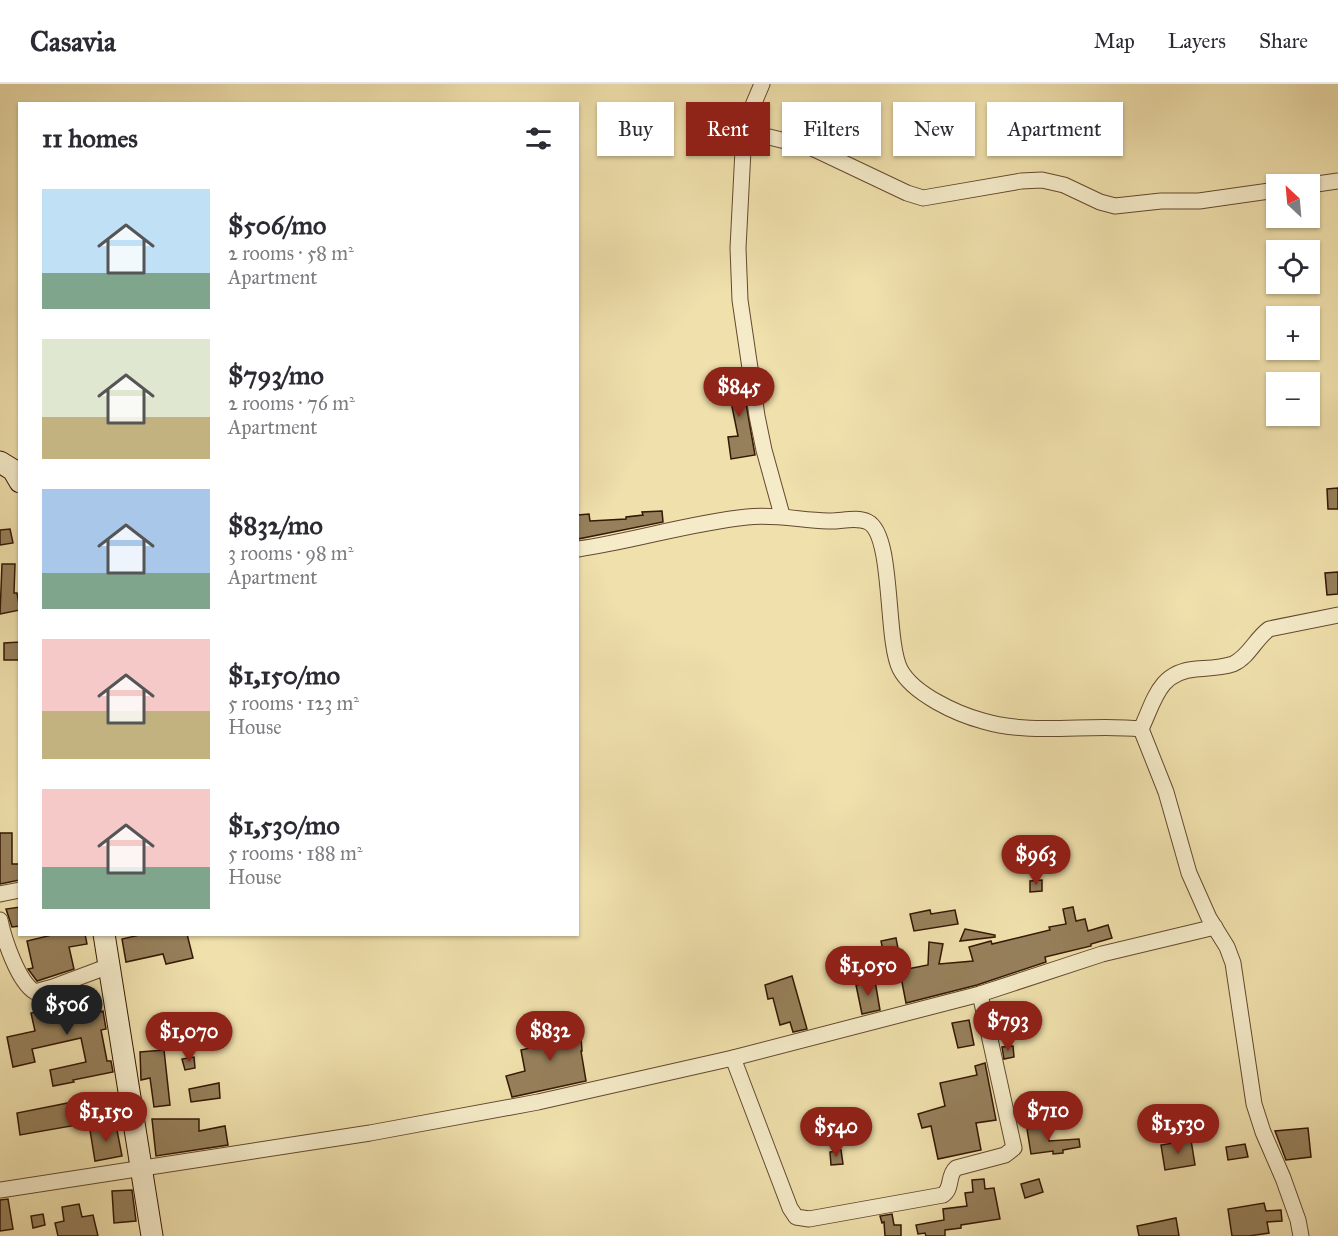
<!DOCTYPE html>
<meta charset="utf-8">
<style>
body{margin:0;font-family:"IM FELL Great Primer",serif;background:#f7f7f7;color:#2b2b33;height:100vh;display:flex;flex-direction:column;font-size:22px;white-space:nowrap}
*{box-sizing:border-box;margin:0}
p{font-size:20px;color:#7c7c81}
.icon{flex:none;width:33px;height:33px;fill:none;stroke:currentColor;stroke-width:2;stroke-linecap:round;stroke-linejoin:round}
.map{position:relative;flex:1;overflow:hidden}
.drawer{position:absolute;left:18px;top:18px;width:561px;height:834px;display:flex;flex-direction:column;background:#fff;border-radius:0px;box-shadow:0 2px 4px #0004}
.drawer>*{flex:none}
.guide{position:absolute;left:597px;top:18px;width:570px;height:54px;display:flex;gap:12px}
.needle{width:39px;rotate:334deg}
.fabs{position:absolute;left:1266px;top:90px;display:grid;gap:12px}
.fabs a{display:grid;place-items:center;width:54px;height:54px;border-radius:0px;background:#fff;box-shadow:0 2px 4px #0004;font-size:30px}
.price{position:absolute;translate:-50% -51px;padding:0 14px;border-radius:21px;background:#8f2418;color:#fff;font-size:20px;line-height:39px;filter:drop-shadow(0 2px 3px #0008)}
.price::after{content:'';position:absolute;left:50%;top:36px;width:18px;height:14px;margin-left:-9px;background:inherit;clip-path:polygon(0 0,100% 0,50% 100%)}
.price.active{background:#222;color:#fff}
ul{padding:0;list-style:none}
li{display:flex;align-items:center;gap:18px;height:150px;padding:0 24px}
li span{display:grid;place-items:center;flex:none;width:168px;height:120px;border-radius:0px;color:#555}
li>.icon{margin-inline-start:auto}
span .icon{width:72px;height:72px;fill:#fffc;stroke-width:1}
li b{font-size:26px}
h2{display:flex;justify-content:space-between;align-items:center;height:72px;padding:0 24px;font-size:26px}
.tag{padding:0 21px;border-radius:0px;background:#fff;box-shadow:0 2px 4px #0004;font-size:21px;line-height:54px}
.tag.active{background:#8f2418;color:#fff}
header{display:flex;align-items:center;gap:36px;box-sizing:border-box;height:84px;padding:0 30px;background:#fff;border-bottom:2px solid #e1e1e2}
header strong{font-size:28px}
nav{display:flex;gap:33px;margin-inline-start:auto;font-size:21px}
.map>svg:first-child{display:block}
.building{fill:#96805b;stroke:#351704;stroke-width:1.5}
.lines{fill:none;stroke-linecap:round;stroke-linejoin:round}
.street-casing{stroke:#64492e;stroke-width:17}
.secondary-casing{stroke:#351704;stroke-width:23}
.street{stroke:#f5ebc9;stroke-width:15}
.secondary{stroke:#f5ebc9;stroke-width:21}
</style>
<header>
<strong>Casavia</strong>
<nav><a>Map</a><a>Layers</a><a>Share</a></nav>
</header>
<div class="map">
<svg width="1338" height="1152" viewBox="0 0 1338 1152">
<rect width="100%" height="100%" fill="#efe0ac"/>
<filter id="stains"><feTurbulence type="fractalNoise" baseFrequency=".00333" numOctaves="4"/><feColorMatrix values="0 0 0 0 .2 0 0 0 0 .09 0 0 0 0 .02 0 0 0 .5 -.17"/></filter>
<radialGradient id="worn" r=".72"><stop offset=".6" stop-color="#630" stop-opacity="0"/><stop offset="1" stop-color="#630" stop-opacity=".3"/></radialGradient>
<g class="building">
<polygon points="740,285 755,371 731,375 728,353 738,352 725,288"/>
<polygon points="1338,404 1338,425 1328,425 1327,405"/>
<polygon points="662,427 663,438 578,455 578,431 589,430 590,437 626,435 626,433 643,431 642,428"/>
<polygon points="10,445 13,459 0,461 0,446"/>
<polygon points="2,480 15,480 14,509 17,509 20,526 0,530"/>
<polygon points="1338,488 1338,510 1327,511 1325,489"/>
<polygon points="20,558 20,576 4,576 4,559"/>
<polygon points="0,749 12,749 12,780 20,780 20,796 0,800"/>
<polygon points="1042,796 1042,807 1030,808 1030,797"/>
<polygon points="20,823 20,842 12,843 6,825"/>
<polygon points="1073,823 1076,837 1085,835 1088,847 1108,841 1112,854 1091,860 1091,862 1045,873 1046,878 977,901 906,919 900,888 876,893 874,879 885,877 881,857 896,854 902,886 928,881 929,858 943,860 939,880 973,877 969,863 991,857 992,860 1050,846 1049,843 1066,840 1063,825"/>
<polygon points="930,826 931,830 955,826 958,840 914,847 910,830"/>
<polygon points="965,845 995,851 995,853 960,857"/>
<polygon points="56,850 85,850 87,860 69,863 74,885 37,897 28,885 33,884 27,857"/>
<polygon points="144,850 187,850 193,874 166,880 163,870 126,878 122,855"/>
<polygon points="792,892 807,945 793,948 790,938 780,941 773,914 768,915 765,901"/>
<polygon points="875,897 880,926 862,930 856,901"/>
<polygon points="78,904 79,910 96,907 101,928 103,927 106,945 101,946 107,977 111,977 113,988 73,996 74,998 53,1002 50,986 86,978 81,954 32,965 35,978 13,983 7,953 35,947 31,929 50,925 48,915"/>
<polygon points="969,936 974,961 958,964 952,939"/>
<polygon points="580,940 582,967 581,967 586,997 512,1013 506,992 525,987 521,966 530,964 527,950 559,945 559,942"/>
<polygon points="1013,962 1014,973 1004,975 1002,963"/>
<polygon points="164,966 170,1021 154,1023 150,994 141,996 140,968"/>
<polygon points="194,973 195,984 185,986 182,975"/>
<polygon points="985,979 996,1036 976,1039 981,1066 938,1075 931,1042 922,1044 918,1030 945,1022 940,999 977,991 975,982"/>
<polygon points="219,999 220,1014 191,1018 189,1005"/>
<polygon points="73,1018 77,1041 20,1051 17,1029"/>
<polygon points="152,1035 199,1035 199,1047 225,1042 228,1061 156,1072"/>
<polygon points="116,1041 122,1072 95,1077 90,1046"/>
<polygon points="1047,1042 1049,1057 1079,1055 1080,1063 1063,1066 1063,1069 1053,1070 1053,1067 1031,1070 1027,1045"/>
<polygon points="1308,1044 1311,1073 1286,1076 1275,1047"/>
<polygon points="1191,1056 1195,1081 1165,1086 1161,1061"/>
<polygon points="1245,1060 1248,1073 1228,1076 1226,1063"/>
<polygon points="841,1066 843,1080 831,1081 830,1068"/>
<polygon points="984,1095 985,1105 994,1104 1000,1135 961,1141 961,1144 945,1146 945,1152 926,1152 925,1149 918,1150 916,1141 944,1136 943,1125 967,1122 965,1109 973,1108 972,1096"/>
<polygon points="1039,1095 1043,1108 1025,1114 1021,1100"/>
<polygon points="132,1106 136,1137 114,1139 112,1107"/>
<polygon points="8,1115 13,1145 0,1147 0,1116"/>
<polygon points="1264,1119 1266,1127 1281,1126 1282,1137 1267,1138 1269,1149 1249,1152 1232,1152 1228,1125"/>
<polygon points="79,1120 82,1133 93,1131 98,1152 58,1152 55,1139 64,1137 62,1123"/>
<polygon points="43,1130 45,1141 33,1144 31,1132"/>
<polygon points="892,1130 894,1141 901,1141 901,1152 885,1152 884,1138 882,1139 880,1132"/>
<polygon points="1176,1134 1179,1152 1139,1152 1137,1142"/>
</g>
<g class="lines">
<defs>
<g id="street">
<polyline points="762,0 748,33 743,66 738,164 740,216 757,332 764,366 782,431"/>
<polyline points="745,47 810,63 907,109 923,114 1021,97 1042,96 1064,101 1100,118 1115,122 1161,117 1199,117 1276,106"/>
<polyline points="1310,101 1338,97"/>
<path d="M578 465C634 457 689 439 747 433 774 430 800 436 828 437 840 438 856 432 868 438 894 451 885 555 900 585 913 610 957 630 983 637 1034 652 1089 639 1141 645"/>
<polyline points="0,810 20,806"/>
<path d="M0 836C4 855 18 898 35 908L53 903 109 882"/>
<path d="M733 974 790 1124 796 1133 809 1135 943 1111C953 1104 947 1092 956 1084L1005 1071 1014 1064 980 910"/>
<polyline points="0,1106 370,1049 538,1018 733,974 980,910 1102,870 1215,843"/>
<path d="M1301 1152 1298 1136 1283 1094 1263 1048 1254 1020 1233 879 1227 863 1209 834 1189 789 1166 708 1141 645C1155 615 1159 588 1196 585 1209 584 1221 584 1233 580 1249 573 1255 555 1269 545L1338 531"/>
</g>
<g id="secondary">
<polyline points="0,378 13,386 20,398"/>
<polyline points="104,850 152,1152"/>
</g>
</defs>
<use href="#street" class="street-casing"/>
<use href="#secondary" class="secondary-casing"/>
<use href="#street" class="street"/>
<use href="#secondary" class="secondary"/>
</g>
<rect width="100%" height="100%" filter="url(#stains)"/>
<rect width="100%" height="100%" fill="url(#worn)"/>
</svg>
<div class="fabs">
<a><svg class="needle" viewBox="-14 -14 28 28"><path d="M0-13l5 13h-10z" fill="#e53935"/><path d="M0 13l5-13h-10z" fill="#7c7c81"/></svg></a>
<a><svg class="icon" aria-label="locate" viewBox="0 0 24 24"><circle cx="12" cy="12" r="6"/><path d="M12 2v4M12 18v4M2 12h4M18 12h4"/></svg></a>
<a>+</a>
<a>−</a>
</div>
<b class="price" style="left:739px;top:334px">$845</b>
<b class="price" style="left:1036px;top:802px">$963</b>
<b class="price" style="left:868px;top:913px">$1,050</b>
<b class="price active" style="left:67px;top:952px">$506</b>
<b class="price" style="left:1008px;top:968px">$793</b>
<b class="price" style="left:550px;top:978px">$832</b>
<b class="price" style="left:189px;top:979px">$1,070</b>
<b class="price" style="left:1048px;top:1058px">$710</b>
<b class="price" style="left:106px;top:1059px">$1,150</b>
<b class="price" style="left:1178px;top:1071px">$1,530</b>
<b class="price" style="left:836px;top:1074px">$540</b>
<div class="guide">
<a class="tag">Buy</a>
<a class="tag active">Rent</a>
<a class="tag">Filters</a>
<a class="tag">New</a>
<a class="tag">Apartment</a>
</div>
<section class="drawer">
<h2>11 homes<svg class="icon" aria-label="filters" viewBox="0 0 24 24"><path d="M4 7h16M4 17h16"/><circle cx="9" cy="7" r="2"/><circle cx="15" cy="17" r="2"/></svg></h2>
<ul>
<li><span style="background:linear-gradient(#bfe0f5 70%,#7fa58c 0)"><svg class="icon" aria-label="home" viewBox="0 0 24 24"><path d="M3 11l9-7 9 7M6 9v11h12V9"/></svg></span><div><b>$506/mo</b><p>2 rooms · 58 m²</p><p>Apartment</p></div></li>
<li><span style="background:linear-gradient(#dfe7d0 65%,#c2b280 0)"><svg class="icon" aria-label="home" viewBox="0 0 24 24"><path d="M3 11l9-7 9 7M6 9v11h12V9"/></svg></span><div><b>$793/mo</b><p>2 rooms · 76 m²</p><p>Apartment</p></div></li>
<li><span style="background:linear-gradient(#a9c7e8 70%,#7fa58c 0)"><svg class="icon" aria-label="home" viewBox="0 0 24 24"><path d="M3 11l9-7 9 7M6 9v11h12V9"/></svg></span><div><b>$832/mo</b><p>3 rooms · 98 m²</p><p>Apartment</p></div></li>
<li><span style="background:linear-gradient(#f6c9c9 60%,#c2b280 0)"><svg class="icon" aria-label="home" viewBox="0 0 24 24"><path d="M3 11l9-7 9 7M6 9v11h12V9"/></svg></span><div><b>$1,150/mo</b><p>5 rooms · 123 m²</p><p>House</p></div></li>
<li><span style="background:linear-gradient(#f6c9c9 65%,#7fa58c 0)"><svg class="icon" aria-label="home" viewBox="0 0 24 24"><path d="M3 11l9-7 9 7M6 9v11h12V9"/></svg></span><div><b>$1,530/mo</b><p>5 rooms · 188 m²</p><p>House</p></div></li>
</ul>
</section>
</div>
